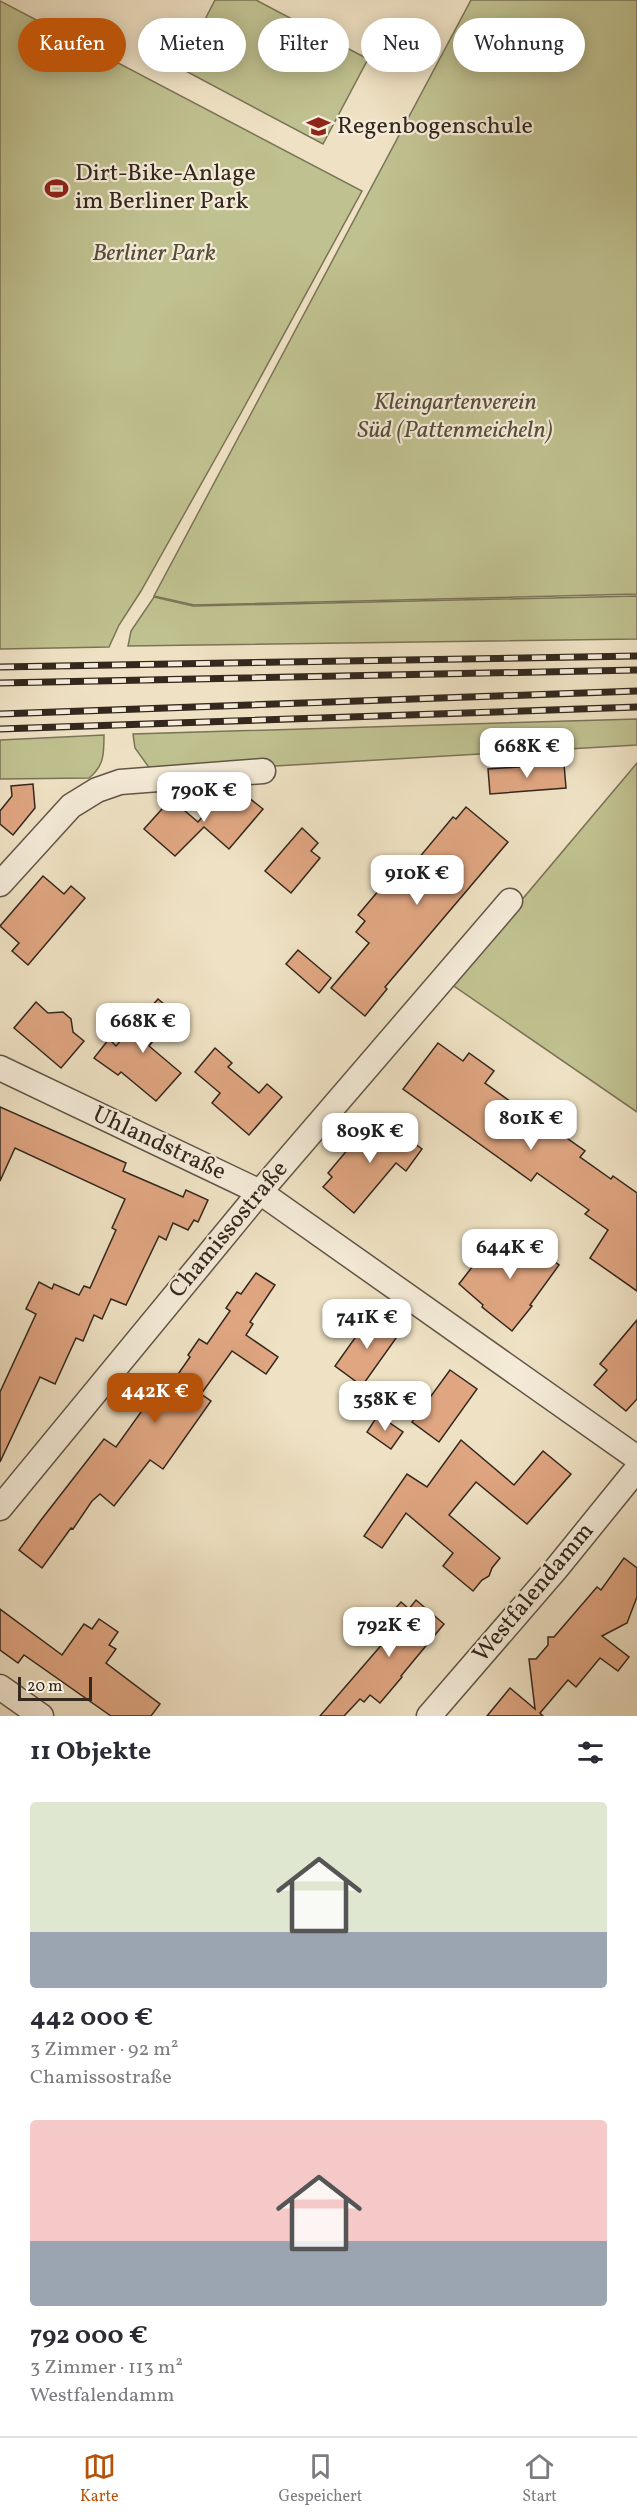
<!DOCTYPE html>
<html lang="de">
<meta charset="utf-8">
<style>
body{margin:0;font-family:Vollkorn,serif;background:#f2f2f3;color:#2b2b33;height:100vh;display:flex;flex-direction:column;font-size:22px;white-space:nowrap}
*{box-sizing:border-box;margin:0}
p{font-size:20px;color:#7c7c81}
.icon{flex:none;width:33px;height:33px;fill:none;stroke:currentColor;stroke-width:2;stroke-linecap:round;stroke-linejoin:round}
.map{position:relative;height:1716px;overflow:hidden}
.drawer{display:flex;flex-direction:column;background:#fff;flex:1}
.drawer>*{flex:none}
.top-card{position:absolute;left:18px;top:18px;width:602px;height:54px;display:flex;gap:12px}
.scale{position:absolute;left:18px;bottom:15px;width:74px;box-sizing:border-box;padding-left:6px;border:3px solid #33271e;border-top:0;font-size:16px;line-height:21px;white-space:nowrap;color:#33271e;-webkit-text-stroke:4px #f5ecd9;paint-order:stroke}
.price{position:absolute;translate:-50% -51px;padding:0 14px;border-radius:12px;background:#fff;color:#222;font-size:20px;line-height:39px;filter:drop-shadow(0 2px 3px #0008)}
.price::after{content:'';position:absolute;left:50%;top:36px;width:18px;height:14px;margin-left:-9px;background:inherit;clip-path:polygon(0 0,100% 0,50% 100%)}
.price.current{background:#b45309;color:#fff}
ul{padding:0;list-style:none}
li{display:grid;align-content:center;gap:12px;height:318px;padding:0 30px}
li span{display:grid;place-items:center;height:186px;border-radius:6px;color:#555}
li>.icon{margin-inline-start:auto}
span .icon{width:108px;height:108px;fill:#fffc;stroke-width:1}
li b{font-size:26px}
h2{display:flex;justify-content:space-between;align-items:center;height:72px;padding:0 30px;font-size:26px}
.chip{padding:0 21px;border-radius:27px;background:#fff;box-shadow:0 3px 15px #0003;font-size:21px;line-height:54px}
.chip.current{background:#b45309;color:#fff}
.dock{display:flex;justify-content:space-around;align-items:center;height:84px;border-top:2px solid #e1e1e2;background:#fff;font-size:16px;color:#7c7c81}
.dock a{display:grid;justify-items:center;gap:3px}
.dock .current{color:#b45309}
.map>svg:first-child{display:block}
.green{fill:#c0c190;stroke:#7a7457;stroke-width:1.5}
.building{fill:#e0a682;stroke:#33271e;stroke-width:1.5}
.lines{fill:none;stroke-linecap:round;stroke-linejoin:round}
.minor-casing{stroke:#625648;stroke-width:27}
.minor{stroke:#f5ecd9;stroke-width:24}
.rail-casing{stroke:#33271e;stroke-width:7}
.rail{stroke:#f5ecd9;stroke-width:4.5;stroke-dasharray:14;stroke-linecap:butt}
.labels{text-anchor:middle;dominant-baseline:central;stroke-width:4.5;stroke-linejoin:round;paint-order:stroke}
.poi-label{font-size:24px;fill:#33271e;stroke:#f5ecd9;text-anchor:start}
.park-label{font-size:24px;font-style:italic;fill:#564e3a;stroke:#f5ecd9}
.street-label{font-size:24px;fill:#33271e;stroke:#f5ecd9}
</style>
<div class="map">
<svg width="637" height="1716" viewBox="0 0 637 1716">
<rect width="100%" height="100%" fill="#efe2c4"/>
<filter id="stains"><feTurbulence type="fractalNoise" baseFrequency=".00333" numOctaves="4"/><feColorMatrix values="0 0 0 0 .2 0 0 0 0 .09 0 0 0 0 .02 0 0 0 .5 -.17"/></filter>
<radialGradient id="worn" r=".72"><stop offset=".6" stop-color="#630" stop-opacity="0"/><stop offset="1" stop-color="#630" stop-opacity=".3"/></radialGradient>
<g class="green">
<polygon points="215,0 256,0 368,59 323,144 180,68"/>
<polygon points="471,0 637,0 637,594 194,605 154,596"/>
<polygon points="0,1 362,191 241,413 141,591 119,625 109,647 0,649"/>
<polygon points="637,596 637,639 128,646 131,631 154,597 193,606"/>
<polygon points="637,719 637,745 153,773 135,748 133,734"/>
<path d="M104 735C104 754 104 766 89 778L0 779V740Z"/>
<polygon points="637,763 637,1112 451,984"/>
</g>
<g class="building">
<polygon points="564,764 566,788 490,794 488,769"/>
<polygon points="33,784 35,808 13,835 0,824 0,811 12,796 11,786"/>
<polygon points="225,791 237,802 244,794 263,809 229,849 204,827 175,856 144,829 171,799 198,822"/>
<polygon points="466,807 508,842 385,987 387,989 365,1016 331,988 369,943 356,932 365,921 358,915 390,877 398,883 453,817 456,819"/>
<polygon points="302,828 318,843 311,851 320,858 291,893 265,871"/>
<polygon points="43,876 64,894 71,886 85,898 28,965 12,951 19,943 0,926"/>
<polygon points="298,950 331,978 319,993 286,964"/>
<polygon points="158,999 176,1014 149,1046 181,1073 156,1101 121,1072 118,1075 94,1058 109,1039 116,1046"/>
<polygon points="36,1002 48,1013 63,1012 71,1019 73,1032 84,1041 61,1068 14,1028"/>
<polygon points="438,1043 463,1061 469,1053 494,1071 485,1083 522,1110 524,1108 585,1151 580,1157 611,1179 613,1176 637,1193 637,1291 590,1258 608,1230 585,1214 589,1210 537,1173 531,1181 403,1089"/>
<polygon points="215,1048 232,1063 228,1067 259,1093 267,1084 282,1097 249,1135 212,1103 220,1093 195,1072"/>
<polygon points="0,1107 126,1163 123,1171 183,1197 186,1190 208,1200 198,1222 194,1220 188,1230 173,1223 166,1240 159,1236 126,1305 111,1299 102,1319 94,1315 83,1341 76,1338 55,1384 40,1377 0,1462 0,1392 36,1314 26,1309 39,1282 52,1289 54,1284 79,1295 84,1286 90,1288 116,1230 112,1228 125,1199 15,1148 0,1181"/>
<polygon points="377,1117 422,1149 406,1171 396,1163 354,1213 323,1187 332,1177 328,1173 354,1142 357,1145"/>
<polygon points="515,1232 559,1265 530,1305 532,1306 512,1331 482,1307 483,1305 459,1284 476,1262 479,1264 494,1245 501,1251"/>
<polygon points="256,1273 275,1285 250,1322 253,1324 246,1335 278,1357 266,1374 232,1351 201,1394 211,1401 163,1469 150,1460 114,1506 100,1494 92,1501 73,1529 71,1528 42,1568 19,1550 41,1520 104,1439 116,1447 151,1398 158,1403 190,1357 188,1355 199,1339 207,1344 230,1311 226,1308 237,1292 241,1294"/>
<polygon points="372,1314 399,1334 362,1386 335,1366"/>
<polygon points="637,1320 637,1399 626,1411 594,1385 607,1370 600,1364"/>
<polygon points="450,1370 477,1389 439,1442 412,1422"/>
<polygon points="378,1415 403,1432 391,1449 367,1432"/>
<polygon points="461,1440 514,1485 543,1451 571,1474 527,1524 476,1482 449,1515 500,1558 492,1568 489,1576 482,1580 473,1591 443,1566 453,1553 406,1513 382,1548 364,1536 407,1474 427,1487"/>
<polygon points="624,1558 637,1568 637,1597 627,1623 602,1636 629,1657 618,1671 600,1658 576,1687 568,1680 540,1713 543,1716 487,1716 510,1688 535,1709 529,1659 536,1659 548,1645 548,1637 554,1637 597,1587 601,1590"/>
<polygon points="416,1600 444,1624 401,1676 402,1677 380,1703 370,1695 364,1702 360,1699 344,1716 320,1716 397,1627 387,1618 401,1602 409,1609"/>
<polygon points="0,1609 62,1655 84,1624 92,1629 99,1619 118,1632 109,1645 116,1649 106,1663 160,1704 151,1716 111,1716 24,1655 18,1663 0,1650"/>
</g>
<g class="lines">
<defs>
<g id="minor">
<polyline points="0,884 71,806 97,790 120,782 263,771"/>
<polyline points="0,1068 260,1192 637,1458"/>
<polyline points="0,1508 260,1192 510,901"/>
<polyline points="0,1687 41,1716"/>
<polyline points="429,1716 556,1569 637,1469"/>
</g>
</defs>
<use href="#minor" class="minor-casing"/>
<use href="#minor" class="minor"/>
<defs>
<g id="rail">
<polyline points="0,667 637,656"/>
<polyline points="0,683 637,670"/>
<polyline points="0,714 637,691"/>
<polyline points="0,729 637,707"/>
</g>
</defs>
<use href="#rail" class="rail-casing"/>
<use href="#rail" class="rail"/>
</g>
<defs>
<symbol id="school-bare" viewBox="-9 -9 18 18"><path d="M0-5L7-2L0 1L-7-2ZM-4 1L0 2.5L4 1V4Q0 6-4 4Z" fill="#8f2418" stroke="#f5ecd9" stroke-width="2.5" paint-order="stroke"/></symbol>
<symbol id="stadium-bare" viewBox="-9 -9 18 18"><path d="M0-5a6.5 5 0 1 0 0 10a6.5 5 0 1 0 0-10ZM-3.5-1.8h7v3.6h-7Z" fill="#8f2418" stroke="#f5ecd9" stroke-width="2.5" paint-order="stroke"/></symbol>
</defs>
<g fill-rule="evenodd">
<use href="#school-bare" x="302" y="110" width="33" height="33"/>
<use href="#stadium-bare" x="40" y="172" width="33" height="33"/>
</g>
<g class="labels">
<g class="poi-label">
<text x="337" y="127">Regenbogenschule</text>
<text x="75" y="174">Dirt-Bike-Anlage<tspan x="75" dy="28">im Berliner Park</tspan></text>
</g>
<g class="park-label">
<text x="154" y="254">Berliner Park</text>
<text x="455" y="403">Kleingartenverein<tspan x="455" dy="28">Süd (Pattenmeicheln)</tspan></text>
</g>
<g class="street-label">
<text transform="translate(159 1144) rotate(25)">Uhlandstraße</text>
<text transform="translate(229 1230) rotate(-50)">Chamissostraße</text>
<text transform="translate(534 1593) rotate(-50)">Westfalendamm</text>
</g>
</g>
<rect width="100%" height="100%" filter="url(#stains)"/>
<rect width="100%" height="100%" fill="url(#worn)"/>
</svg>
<div class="scale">20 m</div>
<b class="price" style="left:527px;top:779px">668K €</b>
<b class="price" style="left:204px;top:823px">790K €</b>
<b class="price" style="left:417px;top:906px">910K €</b>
<b class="price" style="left:143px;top:1054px">668K €</b>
<b class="price" style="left:531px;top:1151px">801K €</b>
<b class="price" style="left:370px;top:1164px">809K €</b>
<b class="price" style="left:510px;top:1280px">644K €</b>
<b class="price" style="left:367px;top:1350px">741K €</b>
<b class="price current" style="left:155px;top:1424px">442K €</b>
<b class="price" style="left:385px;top:1432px">358K €</b>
<b class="price" style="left:389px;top:1658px">792K €</b>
<div class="top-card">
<a class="chip current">Kaufen</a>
<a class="chip">Mieten</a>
<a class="chip">Filter</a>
<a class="chip">Neu</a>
<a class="chip">Wohnung</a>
</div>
</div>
<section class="drawer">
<h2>11 Objekte<svg class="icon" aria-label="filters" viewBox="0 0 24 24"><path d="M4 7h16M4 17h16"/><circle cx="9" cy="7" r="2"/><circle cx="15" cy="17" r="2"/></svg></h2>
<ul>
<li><span style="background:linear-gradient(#dfe7d0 70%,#9aa5b1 0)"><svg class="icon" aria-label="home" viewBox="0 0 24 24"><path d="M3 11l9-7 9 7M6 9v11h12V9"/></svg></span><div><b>442 000 €</b><p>3 Zimmer · 92 m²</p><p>Chamissostraße</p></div></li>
<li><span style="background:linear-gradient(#f6c9c9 65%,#9aa5b1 0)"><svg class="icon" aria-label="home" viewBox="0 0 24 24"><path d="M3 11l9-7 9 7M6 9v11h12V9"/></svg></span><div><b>792 000 €</b><p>3 Zimmer · 113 m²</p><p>Westfalendamm</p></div></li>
</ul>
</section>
<nav class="dock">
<a class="current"><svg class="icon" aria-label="map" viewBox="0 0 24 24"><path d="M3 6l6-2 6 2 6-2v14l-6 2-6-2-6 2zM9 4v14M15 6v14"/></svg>Karte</a>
<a><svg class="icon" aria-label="saved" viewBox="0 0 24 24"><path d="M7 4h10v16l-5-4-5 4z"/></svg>Gespeichert</a>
<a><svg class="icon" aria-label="home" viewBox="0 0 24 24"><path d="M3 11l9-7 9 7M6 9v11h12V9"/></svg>Start</a>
</nav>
